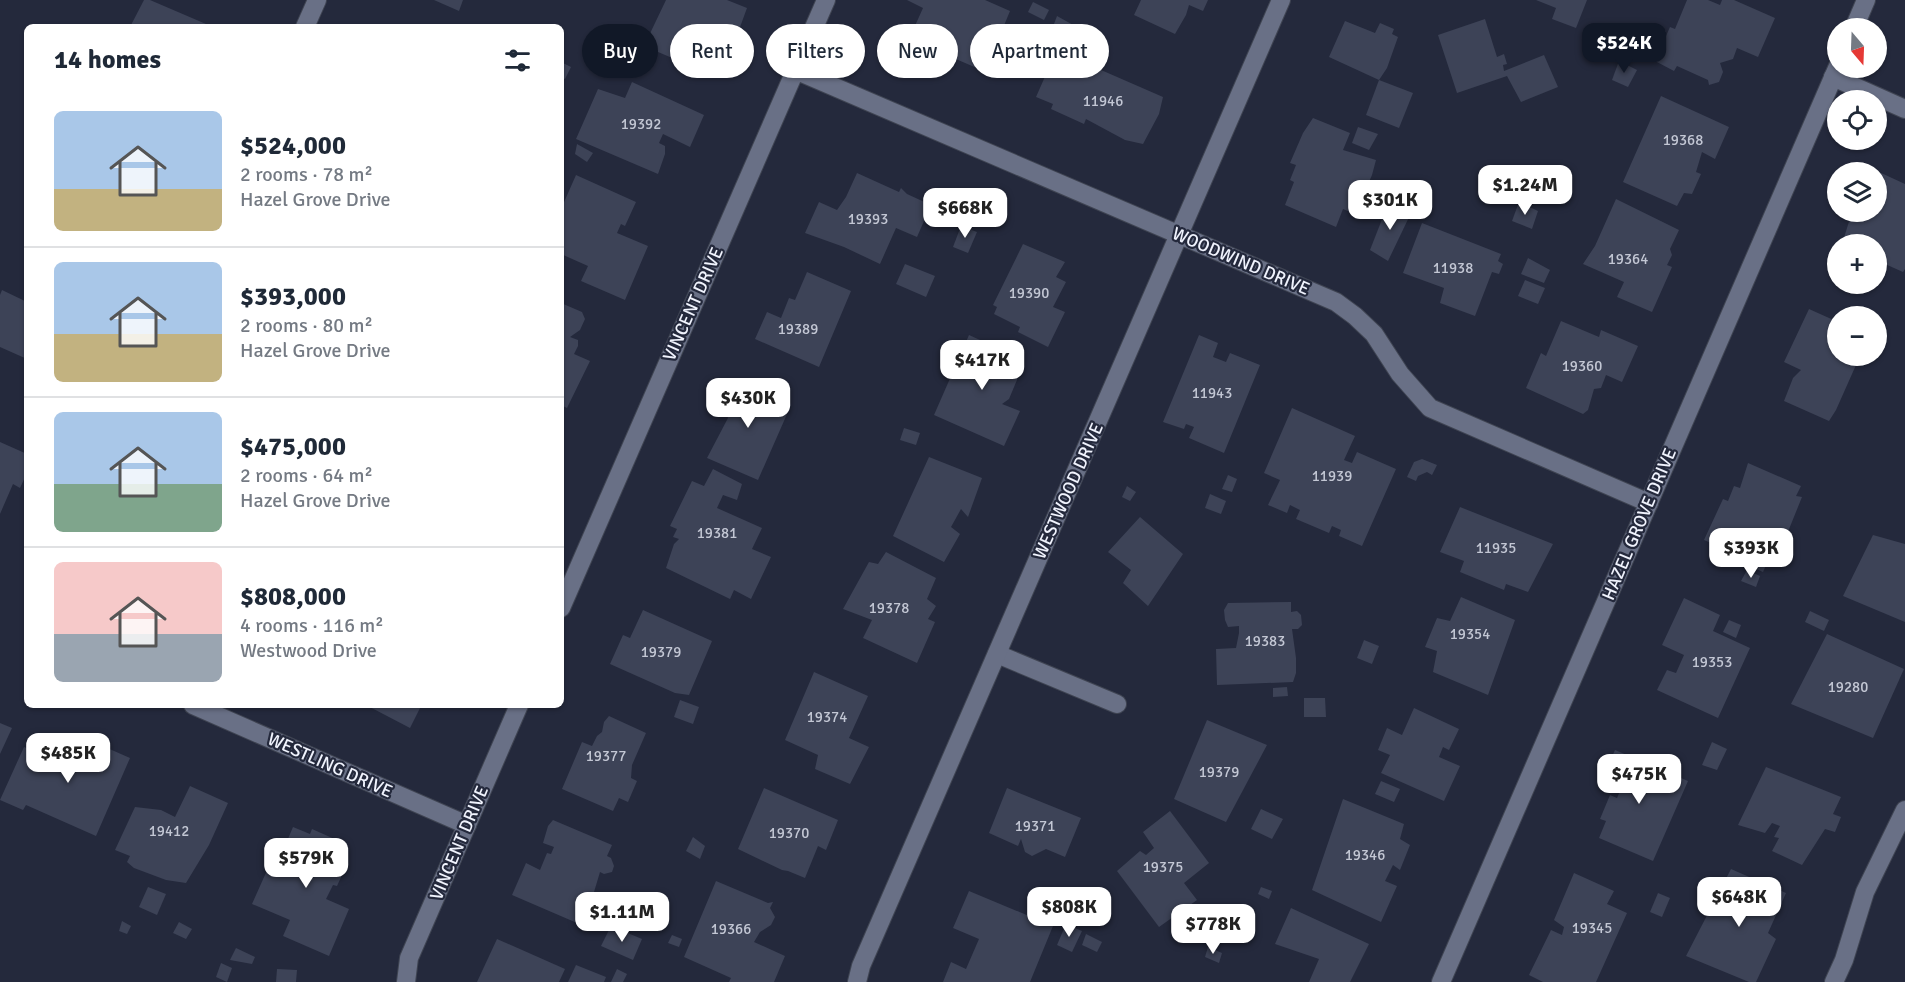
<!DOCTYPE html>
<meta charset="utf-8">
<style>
body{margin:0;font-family:Signika,sans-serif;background:#f2f2f3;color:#1f2937;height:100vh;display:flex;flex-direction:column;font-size:22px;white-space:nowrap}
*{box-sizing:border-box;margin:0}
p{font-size:20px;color:#747a83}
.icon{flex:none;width:33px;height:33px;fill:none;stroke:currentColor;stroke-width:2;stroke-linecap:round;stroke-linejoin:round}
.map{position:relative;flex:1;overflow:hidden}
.side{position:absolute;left:24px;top:24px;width:540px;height:684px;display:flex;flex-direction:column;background:#fff;border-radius:9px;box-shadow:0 2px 4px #0004}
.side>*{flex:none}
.guide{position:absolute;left:582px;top:24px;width:570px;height:54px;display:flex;gap:12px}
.needle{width:39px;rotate:161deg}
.buttons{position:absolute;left:1827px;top:18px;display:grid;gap:12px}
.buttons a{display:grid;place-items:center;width:60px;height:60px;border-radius:50%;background:#fff;box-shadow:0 2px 4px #0004;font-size:30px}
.price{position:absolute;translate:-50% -51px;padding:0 14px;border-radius:12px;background:#fff;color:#222;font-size:20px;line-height:39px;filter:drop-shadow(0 2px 3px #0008)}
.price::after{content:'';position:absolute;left:50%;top:36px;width:18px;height:14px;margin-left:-9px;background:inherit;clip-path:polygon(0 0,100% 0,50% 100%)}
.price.current{background:#111827;color:#fff}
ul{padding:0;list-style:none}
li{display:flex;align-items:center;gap:18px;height:150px;padding:0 30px}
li+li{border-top:2px solid #e0e1e3}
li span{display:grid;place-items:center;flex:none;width:168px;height:120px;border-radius:9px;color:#555}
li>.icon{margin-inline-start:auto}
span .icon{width:72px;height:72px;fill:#fffc;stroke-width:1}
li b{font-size:26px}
h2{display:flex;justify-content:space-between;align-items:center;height:72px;padding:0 30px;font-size:26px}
.chip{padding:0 21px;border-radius:27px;background:#fff;box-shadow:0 2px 4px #0004;font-size:21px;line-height:54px}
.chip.current{background:#111827;color:#fff}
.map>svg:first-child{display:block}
.building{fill:#3d4357}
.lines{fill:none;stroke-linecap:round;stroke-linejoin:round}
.minor-casing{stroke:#3f4452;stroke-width:20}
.minor{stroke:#697086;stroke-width:18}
.labels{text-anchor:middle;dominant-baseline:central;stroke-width:4.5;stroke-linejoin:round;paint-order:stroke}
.number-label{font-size:15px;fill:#c3c7d4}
.street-label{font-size:18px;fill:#f0f3fd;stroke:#24293c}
</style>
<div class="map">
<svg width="1905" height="982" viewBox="0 0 1905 982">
<rect width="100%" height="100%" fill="#24293c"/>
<g class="building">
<polygon points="144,0 150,0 213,27 130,27"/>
<polygon points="434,0 463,0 459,11"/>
<polygon points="666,0 727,0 747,8 732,49 717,41 705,72 644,46"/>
<polygon points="907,0 985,0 1010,11 998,40 993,38 979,69 935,50 940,39 914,28 923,8"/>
<polygon points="1141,0 1208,0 1203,11 1189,5 1186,15 1175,34 1134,15"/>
<polygon points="1536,0 1587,0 1576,28 1552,19 1556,8"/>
<polygon points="1687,0 1708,0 1720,5 1722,0 1734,0 1775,18 1758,57 1737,48 1733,59 1720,63 1723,72 1719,82 1709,85 1708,80 1677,66 1674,71 1655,61 1670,27 1675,29"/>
<polygon points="1033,2 1049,10 1044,20 1028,12"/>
<polygon points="1057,16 1075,26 1063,57 1045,48"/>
<polygon points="1485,19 1497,57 1504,54 1507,64 1503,65 1504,71 1544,55 1558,87 1521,102 1507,76 1457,93 1438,35"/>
<polygon points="1345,21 1375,33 1380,23 1394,29 1392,34 1398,37 1387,68 1379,80 1329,57"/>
<polygon points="1656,26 1666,31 1653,57 1644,53"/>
<polygon points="1619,61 1637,70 1628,87 1612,80"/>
<polygon points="561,62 571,67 565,79 561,77"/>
<polygon points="1051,63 1079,76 1085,63 1163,97 1159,114 1143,144 1125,140 1086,119 1084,124 1051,109 1053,104 1036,97"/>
<polygon points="1379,80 1413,93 1399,128 1366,115"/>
<polygon points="632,82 704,115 690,147 663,134 659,143 665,146 665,154 658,174 576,139 598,89 625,98"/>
<polygon points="1661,96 1729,127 1715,159 1702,152 1696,172 1701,174 1692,194 1684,193 1677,206 1623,182"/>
<polygon points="1313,118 1350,133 1343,150 1376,160 1372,175 1355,214 1343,209 1336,227 1285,205 1294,182 1290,180 1296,165 1290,163 1303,133"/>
<polygon points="1358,127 1378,134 1369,150 1352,143"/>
<polygon points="577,144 593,153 587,162 575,154"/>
<polygon points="1879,172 1905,184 1905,269 1903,272 1876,260 1876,244 1842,244 1852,212 1866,218 1869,212 1876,212 1876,201 1878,200 1876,199 1876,174"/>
<polygon points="857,173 899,192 901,188 907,194 931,205 917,237 896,228 880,264 844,247 805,233 819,202 837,210 846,197"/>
<polygon points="576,175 636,202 625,226 621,224 617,233 648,246 625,300 581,281 588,266 561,254 561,209"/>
<polygon points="1616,199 1679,230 1670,249 1672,255 1667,265 1672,267 1652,312 1617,297 1624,282 1583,264 1595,246"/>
<polygon points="1519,202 1538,211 1532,229 1512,221"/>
<polygon points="1388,204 1411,213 1388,261 1370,250"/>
<polygon points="1422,223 1501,254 1498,261 1503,264 1499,274 1492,272 1475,316 1440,303 1444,288 1403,273"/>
<polygon points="961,226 977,232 968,253 953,247"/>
<polygon points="1023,244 1065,262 1056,277 1066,282 1053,307 1065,312 1048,347 1018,332 1020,327 994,314 997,307 993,305"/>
<polygon points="1528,258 1550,270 1544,283 1521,274"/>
<polygon points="905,264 935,276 926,297 896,284"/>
<polygon points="807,272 851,291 819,367 755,339 767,312 781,318 789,298 795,300"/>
<polygon points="1525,280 1545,288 1538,304 1518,296"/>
<polygon points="2,290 27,302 27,359 0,347 0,295"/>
<polygon points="561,303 582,312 585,319 580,330 570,337 578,340 578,346 574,354 590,361 567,408 561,405"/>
<polygon points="1809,309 1838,322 1838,356 1860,356 1836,410 1829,421 1784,401 1793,378 1801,370 1784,362"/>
<polygon points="1561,321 1599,337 1601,330 1638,346 1622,382 1606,375 1601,388 1594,389 1588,410 1583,414 1526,388 1541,353 1546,356"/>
<polygon points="969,335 1022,359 1019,375 1009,399 1002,404 1020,411 1004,446 934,415"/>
<polygon points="1199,335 1218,343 1213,357 1226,362 1230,353 1260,365 1224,453 1189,438 1194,427 1186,424 1184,429 1163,422"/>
<polygon points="730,378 791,405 758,480 707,458 728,418 726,413 717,409"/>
<polygon points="1292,408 1355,436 1344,460 1352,463 1357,452 1396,469 1362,546 1339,536 1341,530 1332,526 1329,533 1296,519 1300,510 1290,505 1287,513 1268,505 1280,480 1264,473"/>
<polygon points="904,428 920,433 916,445 900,440"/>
<polygon points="0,442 27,454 27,473 20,488 13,484 0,514"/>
<polygon points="929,457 982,478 968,517 961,509 951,527 960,534 944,562 893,536"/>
<polygon points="1422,459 1437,465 1432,475 1427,472 1418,476 1416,481 1407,477 1414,462"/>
<polygon points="1748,463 1801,486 1796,496 1802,497 1779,554 1772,551 1763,572 1728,556 1730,551 1704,540 1723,499 1728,501 1734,486 1740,488"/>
<polygon points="713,469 742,484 737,500 723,495 717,508 762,528 752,549 771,557 751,599 734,590 730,599 666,568 674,544 679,539 673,537 677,529 670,526 692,481 704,486"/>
<polygon points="1228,475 1237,479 1232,492 1222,489"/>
<polygon points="1127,486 1136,492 1130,501 1122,497"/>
<polygon points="1210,494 1226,501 1221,514 1205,508"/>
<polygon points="1460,507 1553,544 1528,592 1506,584 1504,590 1460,572 1464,561 1440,552"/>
<polygon points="1140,517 1183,554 1148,606 1123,583 1131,570 1108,552"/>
<polygon points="1873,535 1905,544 1905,622 1843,596"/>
<polygon points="886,552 936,578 927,599 936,606 928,619 935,622 917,663 863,638 872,620 843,609 869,562 878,564"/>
<polygon points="1747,570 1760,576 1756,587 1741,581"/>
<polygon points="1461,597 1515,620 1488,695 1433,672 1437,651 1425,647 1437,618 1450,621"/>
<polygon points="1684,598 1720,615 1713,631 1750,648 1718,718 1657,690 1667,670 1676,673 1684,655 1662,645"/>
<polygon points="1291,602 1291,612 1297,611 1301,615 1302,625 1298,629 1292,629 1296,658 1296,673 1293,682 1217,685 1216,649 1236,648 1239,633 1239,626 1228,627 1225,620 1224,610 1228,603"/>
<polygon points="643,610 712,641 689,695 675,693 610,664 623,635 630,638"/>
<polygon points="1810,611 1829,620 1824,631 1805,622"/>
<polygon points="1729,620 1741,625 1736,638 1723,632"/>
<polygon points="1827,634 1904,669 1873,738 1791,704"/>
<polygon points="1364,640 1379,646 1372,664 1357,658"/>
<polygon points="814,672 868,696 849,738 869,747 850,784 815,769 818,755 785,740"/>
<polygon points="1287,687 1288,696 1273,697 1273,688"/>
<polygon points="1304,698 1325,698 1326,717 1304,717"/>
<polygon points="680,700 699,707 693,724 674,717"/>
<polygon points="366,705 419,705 421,706 410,728"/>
<polygon points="1414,708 1459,729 1449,750 1443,747 1439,757 1460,766 1444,801 1381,773 1390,755 1378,750 1387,728 1402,735"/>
<polygon points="609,716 646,733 632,765 631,778 637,781 628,802 619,798 613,811 562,789 582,742 592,746 597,736 602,732 604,722"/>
<polygon points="1207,720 1267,745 1226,822 1174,799"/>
<polygon points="0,723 12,728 0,754"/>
<polygon points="80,736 130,758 96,836 26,805 23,810 0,800 24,747 39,753 42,746 63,755 60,761 68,765"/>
<polygon points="1712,742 1727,749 1717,770 1702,765"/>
<polygon points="1615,750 1688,781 1653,861 1599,838 1606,821 1600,819 1610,795 1617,798 1620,791 1600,783"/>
<polygon points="1766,767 1841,797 1833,814 1841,817 1835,832 1825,829 1802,865 1772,851 1779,838 1774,837 1780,826 1772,823 1765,833 1738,825"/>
<polygon points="1381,781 1400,789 1394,802 1375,794"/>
<polygon points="190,786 228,803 209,845 186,883 166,880 134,868 127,862 130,856 115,850 135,807 161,810 175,817"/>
<polygon points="764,788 838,820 826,850 818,846 805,878 788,871 782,870 738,849"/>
<polygon points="1007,788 1081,818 1065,857 1046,849 1032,856 1025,852 1021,839 1018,846 989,833"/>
<polygon points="1343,799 1404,824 1400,839 1410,845 1400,870 1393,865 1385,881 1397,886 1381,922 1312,890"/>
<polygon points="1261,809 1283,819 1272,839 1251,829"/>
<polygon points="1170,811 1209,863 1184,883 1197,900 1159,927 1117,871 1140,851 1146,855 1154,848 1143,832"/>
<polygon points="553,820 612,845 607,856 611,858 614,866 612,872 604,874 600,872 591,902 577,923 512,895 526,863 540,870 547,853 551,854 554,847 543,843 548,826"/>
<polygon points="293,827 310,834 312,829 348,845 341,861 347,864 337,886 333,885 326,899 349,909 329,956 283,936 290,920 252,904 273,857 279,860"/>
<polygon points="693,837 705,846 700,859 686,851"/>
<polygon points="1731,869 1786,893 1768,933 1776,939 1756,982 1749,982 1686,956"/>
<polygon points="1574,873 1614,891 1607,904 1627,913 1596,982 1543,982 1529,975 1551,930 1562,935 1564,927 1554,920"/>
<polygon points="716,881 768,903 773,902 770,908 775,917 771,925 760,932 754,942 785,956 774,982 729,982 731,978 684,957"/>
<polygon points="148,887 166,894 157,915 139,907"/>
<polygon points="1261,887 1272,891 1269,899 1258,894"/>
<polygon points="969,891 1053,926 1030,982 943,982 951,962 966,969 979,939 953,928"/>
<polygon points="1658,893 1670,898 1662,917 1650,912"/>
<polygon points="1291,908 1369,944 1350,982 1309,982 1319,959 1275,944"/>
<polygon points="122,921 131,926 127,934 119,931"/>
<polygon points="179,922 192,929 186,939 173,933"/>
<polygon points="1066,924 1082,931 1072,952 1057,945"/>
<polygon points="611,926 642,939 633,960 601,946"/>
<polygon points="1086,934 1102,942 1097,952 1082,945"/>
<polygon points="672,935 682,939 679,947 668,943"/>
<polygon points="497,939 565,969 559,982 477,982"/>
<polygon points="1208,947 1222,953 1219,963 1205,957"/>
<polygon points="236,948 255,957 252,964 230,960"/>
<polygon points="221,963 232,968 227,982 216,977"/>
<polygon points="576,965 606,977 604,982 568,982"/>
<polygon points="277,969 297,970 296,982 276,982"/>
<polygon points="617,969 627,974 623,982 611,982"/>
</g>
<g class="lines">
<defs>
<g id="minor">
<polyline points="305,27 317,0"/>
<polyline points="1854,28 1866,0"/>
<polyline points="795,70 1336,302 1355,316 1374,334 1400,374 1430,408 1649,503"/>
<polyline points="1833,77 1905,109"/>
<polyline points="561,608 826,0"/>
<polyline points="997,654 1117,704"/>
<polyline points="193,705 467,825"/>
<polyline points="406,982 409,958 519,705"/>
<polyline points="857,982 861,966 1281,0"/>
<polyline points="1441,982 1838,66"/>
<polyline points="1834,982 1844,960 1865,892 1905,810"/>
</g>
</defs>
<use href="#minor" class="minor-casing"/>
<use href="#minor" class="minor"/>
</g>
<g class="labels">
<g class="number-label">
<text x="1103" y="101">11946</text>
<text x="641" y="124">19392</text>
<text x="1683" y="140">19368</text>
<text x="868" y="219">19393</text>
<text x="1628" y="259">19364</text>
<text x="1453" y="268">11938</text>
<text x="1029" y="293">19390</text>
<text x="798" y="329">19389</text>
<text x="1582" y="366">19360</text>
<text x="1212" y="393">11943</text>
<text x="1332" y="476">11939</text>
<text x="717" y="533">19381</text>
<text x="1496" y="548">11935</text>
<text x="889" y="608">19378</text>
<text x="1470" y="634">19354</text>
<text x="1265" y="641">19383</text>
<text x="661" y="652">19379</text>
<text x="1712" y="662">19353</text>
<text x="1848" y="687">19280</text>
<text x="827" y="717">19374</text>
<text x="606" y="756">19377</text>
<text x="1219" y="772">19379</text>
<text x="1035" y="826">19371</text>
<text x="169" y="831">19412</text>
<text x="789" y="833">19370</text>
<text x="1365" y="855">19346</text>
<text x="1163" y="867">19375</text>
<text x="1592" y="928">19345</text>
<text x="731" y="929">19366</text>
</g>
<g class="street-label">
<text transform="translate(1241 261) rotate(23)">WOODWIND DRIVE</text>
<text transform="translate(693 304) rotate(-66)">VINCENT DRIVE</text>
<text transform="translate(1068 491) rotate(-66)">WESTWOOD DRIVE</text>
<text transform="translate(1639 524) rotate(-67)">HAZEL GROVE DRIVE</text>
<text transform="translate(330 765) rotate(24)">WESTLING DRIVE</text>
<text transform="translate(459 843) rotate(-67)">VINCENT DRIVE</text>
</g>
</g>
</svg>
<div class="buttons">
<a><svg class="needle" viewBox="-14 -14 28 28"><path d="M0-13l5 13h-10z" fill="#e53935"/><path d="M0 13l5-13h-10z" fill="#747a83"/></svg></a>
<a><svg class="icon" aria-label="locate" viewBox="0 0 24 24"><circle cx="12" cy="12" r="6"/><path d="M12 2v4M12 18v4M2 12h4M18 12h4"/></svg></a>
<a><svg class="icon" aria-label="layers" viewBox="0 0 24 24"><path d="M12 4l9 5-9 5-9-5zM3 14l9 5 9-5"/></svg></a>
<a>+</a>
<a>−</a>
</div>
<b class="price current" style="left:1624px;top:74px">$524K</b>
<b class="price" style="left:1525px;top:216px">$1.24M</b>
<b class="price" style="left:1390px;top:231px">$301K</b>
<b class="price" style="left:965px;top:239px">$668K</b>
<b class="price" style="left:982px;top:391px">$417K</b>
<b class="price" style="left:748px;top:429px">$430K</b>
<b class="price" style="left:1751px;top:579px">$393K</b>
<b class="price" style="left:68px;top:784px">$485K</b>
<b class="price" style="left:1639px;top:805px">$475K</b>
<b class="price" style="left:306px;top:889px">$579K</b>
<b class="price" style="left:1739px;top:928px">$648K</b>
<b class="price" style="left:1069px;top:938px">$808K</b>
<b class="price" style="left:622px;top:943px">$1.11M</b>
<b class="price" style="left:1213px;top:955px">$778K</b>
<div class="guide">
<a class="chip current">Buy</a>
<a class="chip">Rent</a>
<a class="chip">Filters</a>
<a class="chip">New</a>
<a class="chip">Apartment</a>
</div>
<section class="side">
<h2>14 homes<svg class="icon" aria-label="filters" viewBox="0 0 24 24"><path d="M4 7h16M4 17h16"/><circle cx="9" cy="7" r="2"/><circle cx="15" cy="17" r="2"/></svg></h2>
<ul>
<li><span style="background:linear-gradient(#a9c7e8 65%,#c2b280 0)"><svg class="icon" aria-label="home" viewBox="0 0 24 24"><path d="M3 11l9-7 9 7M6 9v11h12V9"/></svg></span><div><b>$524,000</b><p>2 rooms · 78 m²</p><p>Hazel Grove Drive</p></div></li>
<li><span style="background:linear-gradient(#a9c7e8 60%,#c2b280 0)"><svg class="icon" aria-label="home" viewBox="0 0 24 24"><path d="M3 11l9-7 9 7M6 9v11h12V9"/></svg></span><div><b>$393,000</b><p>2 rooms · 80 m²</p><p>Hazel Grove Drive</p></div></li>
<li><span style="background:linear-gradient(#a9c7e8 60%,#7fa58c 0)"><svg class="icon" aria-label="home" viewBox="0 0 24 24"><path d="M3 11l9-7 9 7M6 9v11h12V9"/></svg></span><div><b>$475,000</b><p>2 rooms · 64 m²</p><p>Hazel Grove Drive</p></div></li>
<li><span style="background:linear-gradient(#f6c9c9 60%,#9aa5b1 0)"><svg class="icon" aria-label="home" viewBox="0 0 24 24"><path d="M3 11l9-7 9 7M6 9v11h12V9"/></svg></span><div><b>$808,000</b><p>4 rooms · 116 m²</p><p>Westwood Drive</p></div></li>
</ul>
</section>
</div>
